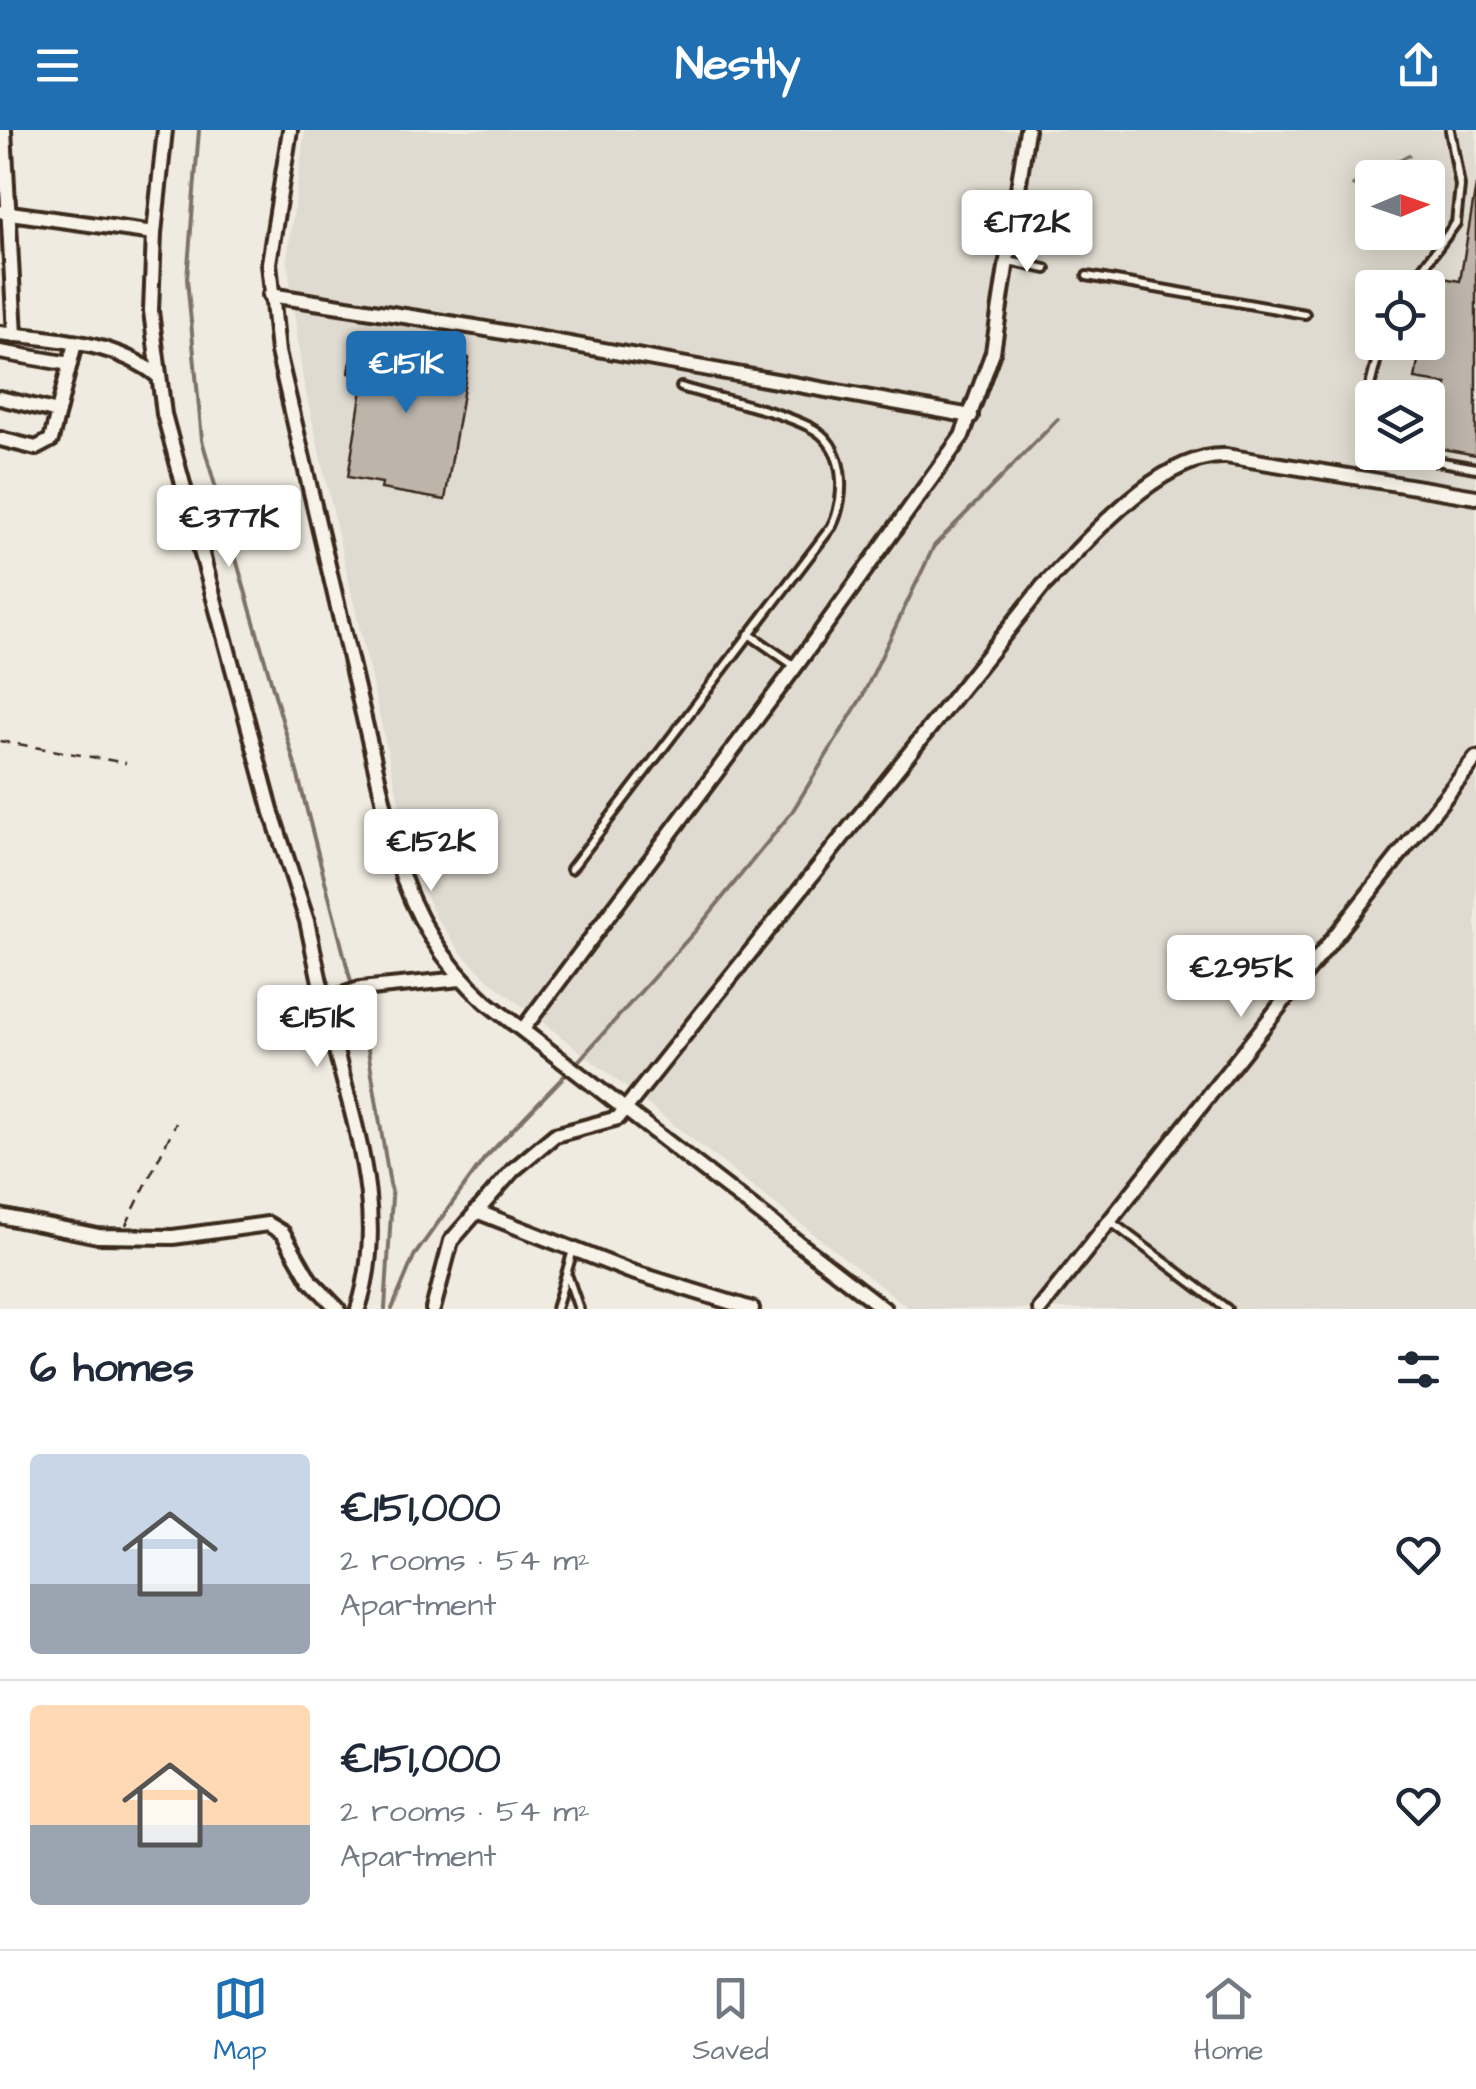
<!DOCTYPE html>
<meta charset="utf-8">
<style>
body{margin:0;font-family:"Architects Daughter",sans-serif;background:#f6f6f7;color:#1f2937;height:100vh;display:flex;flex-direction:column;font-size:38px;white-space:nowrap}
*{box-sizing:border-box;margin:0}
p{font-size:32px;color:#747a83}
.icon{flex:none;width:55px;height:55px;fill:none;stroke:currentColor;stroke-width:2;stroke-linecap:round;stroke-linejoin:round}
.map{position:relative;height:1179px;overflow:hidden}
.sheet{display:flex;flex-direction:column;background:#fff;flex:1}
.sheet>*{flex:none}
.needle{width:65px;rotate:88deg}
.tools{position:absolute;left:1355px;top:30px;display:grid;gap:20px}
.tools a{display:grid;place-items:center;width:90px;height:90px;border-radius:10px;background:#fff;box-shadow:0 5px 25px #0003;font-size:50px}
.price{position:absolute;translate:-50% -85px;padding:0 22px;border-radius:10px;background:#fff;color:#222;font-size:32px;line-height:65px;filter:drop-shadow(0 2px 5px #0008)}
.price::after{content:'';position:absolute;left:50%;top:60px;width:30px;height:22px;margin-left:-15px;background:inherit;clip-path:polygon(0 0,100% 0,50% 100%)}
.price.current{background:#1f6fb2;color:#fff}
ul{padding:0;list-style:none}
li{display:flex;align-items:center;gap:30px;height:250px;padding:0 30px}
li+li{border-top:2px solid #e0e1e3}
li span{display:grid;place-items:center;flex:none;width:280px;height:200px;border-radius:10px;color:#555}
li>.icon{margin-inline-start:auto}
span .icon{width:120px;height:120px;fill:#fffc;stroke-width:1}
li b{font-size:42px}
h2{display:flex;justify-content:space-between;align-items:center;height:120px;padding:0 30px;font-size:42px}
header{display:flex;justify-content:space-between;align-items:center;height:130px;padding:0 30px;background:#1f6fb2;color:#fff;font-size:45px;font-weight:800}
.tabs{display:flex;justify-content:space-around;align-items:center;height:140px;border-top:2px solid #e0e1e3;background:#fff;font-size:28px;color:#747a83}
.tabs a{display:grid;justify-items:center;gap:5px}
.tabs .current{color:#1f6fb2}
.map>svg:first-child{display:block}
.built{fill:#e0dbd0;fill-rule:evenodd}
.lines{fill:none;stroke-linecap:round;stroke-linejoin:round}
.stream{stroke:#7e7266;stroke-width:4}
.building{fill:#bdb5aa;stroke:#3b2a1e;stroke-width:2.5}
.service-casing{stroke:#3b2a1e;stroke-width:14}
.minor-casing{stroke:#3b2a1e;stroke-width:20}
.path{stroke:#3b2a1e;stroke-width:2.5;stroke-dasharray:10 8;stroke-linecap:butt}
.service{stroke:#f7f3e8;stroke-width:6}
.minor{stroke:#f7f3e8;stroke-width:12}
</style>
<header><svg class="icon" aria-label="menu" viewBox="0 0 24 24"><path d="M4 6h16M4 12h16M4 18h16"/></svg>Nestly<svg class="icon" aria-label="share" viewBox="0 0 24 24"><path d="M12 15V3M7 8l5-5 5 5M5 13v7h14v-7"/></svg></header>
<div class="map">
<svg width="1476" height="1179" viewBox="0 0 1476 1179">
<rect width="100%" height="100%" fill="#efebe0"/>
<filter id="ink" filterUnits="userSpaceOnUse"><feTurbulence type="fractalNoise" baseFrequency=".01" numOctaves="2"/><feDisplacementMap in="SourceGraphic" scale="20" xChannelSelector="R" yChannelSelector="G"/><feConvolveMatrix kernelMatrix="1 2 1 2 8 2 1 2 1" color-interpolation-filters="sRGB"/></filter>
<g filter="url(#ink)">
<path class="built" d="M305 0H1476V1179H910L491 852 462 824 435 786 415 742 303 250 287 129ZM1372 48H1428V102H1372ZM1372 158H1428V212H1372ZM1372 268H1428V322H1372Z"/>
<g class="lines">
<g class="stream">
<polyline points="199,0 187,149 202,310 297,642 367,914 392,1067 385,1179"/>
<polyline points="1353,55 1409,25"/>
<polyline points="392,1179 414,1126 484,1029 573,937 697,799 792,682 862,567 934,416 1058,289"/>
</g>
</g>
<g class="building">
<polygon points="1476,55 1476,325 1437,318 1447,254 1415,249 1421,212 1428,212 1432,146 1460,151"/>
<polygon points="355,205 469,228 445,370 381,359 382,353 348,347 364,246 349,243"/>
</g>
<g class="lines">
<defs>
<g id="service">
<polyline points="1009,131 1046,139"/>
<polyline points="1087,146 1305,184"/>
<polyline points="1408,158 1456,93 1460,56 1450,0"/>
<polyline points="1372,313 1364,296 1363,284 1381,212"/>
<polyline points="1386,322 1476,338"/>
<polyline points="749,504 795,536"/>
<path d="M571 739 832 396C847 365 846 315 810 297 771 278 722 270 681 257"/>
<polyline points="1110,1091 1227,1179"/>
<polyline points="568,1147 579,1179"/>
<polyline points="556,1179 573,1120"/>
</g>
<g id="minor">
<polyline points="4,0 15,205"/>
<polyline points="165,0 154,103 151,181 164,284 272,683 307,791 324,871"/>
<path d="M290 0 269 133 278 222 397 729C413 785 443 833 486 872L884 1179"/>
<polyline points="3,82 154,103"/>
<polyline points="270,165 475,197 971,286"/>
<path d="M0 203C52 209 115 211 158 246"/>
<polyline points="0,222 70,234"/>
<polyline points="0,268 58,282"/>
<polyline points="0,309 36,318 51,310 75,213"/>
<polyline points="523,899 796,536 962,306 993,222 1027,0"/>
<polyline points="476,1081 629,1141 752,1179"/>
<polyline points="0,1086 98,1106 173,1107 268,1094 283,1103 310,1150 338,1179"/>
<path d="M358 1179C392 1075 345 973 324 871L360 859 461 849"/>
<path d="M433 1179 451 1111 513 1040 555 1005 618 988 1043 456C1087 412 1159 323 1226 326L1476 367"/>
<polyline points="1040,1179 1476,628"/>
</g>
</defs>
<use href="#service" class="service-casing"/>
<use href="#minor" class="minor-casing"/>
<g class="path">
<polyline points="0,611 126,633"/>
<polyline points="126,1095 176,993"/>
</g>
<use href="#service" class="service"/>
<use href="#minor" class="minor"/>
</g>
</g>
</svg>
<div class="tools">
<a><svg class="needle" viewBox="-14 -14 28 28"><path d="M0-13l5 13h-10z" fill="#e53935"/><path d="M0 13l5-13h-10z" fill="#747a83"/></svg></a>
<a><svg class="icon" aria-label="locate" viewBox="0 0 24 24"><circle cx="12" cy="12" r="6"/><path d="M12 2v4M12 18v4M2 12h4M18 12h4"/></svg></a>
<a><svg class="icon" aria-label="layers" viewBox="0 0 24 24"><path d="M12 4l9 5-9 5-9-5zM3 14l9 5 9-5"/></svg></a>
</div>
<b class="price" style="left:1027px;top:145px">€172K</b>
<b class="price current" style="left:406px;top:286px">€151K</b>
<b class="price" style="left:229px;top:440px">€377K</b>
<b class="price" style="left:431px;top:764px">€152K</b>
<b class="price" style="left:1241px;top:890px">€295K</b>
<b class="price" style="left:317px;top:940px">€151K</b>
</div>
<section class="sheet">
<h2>6 homes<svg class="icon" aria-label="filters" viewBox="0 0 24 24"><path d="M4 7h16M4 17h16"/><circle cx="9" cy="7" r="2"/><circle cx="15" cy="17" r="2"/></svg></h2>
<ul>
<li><span style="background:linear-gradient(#c9d6e8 65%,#9aa5b1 0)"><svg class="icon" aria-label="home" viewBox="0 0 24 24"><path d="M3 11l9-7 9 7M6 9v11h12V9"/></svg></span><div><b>€151,000</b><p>2 rooms · 54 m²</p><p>Apartment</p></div><svg class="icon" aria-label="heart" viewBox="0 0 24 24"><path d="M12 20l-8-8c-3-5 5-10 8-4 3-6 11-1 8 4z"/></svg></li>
<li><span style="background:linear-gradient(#ffd9b3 60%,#9aa5b1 0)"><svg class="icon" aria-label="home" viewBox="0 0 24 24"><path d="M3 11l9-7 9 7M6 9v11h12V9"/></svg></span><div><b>€151,000</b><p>2 rooms · 54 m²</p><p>Apartment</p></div><svg class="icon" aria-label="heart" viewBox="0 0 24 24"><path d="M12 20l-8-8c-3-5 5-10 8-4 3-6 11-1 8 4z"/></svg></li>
</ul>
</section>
<nav class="tabs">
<a class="current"><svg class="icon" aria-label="map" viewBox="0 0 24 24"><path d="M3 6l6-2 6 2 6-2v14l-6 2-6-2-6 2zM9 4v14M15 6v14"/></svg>Map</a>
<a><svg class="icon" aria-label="saved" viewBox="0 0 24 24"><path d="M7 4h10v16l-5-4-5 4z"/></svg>Saved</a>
<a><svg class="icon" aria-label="home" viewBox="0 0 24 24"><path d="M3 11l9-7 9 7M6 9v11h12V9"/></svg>Home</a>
</nav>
